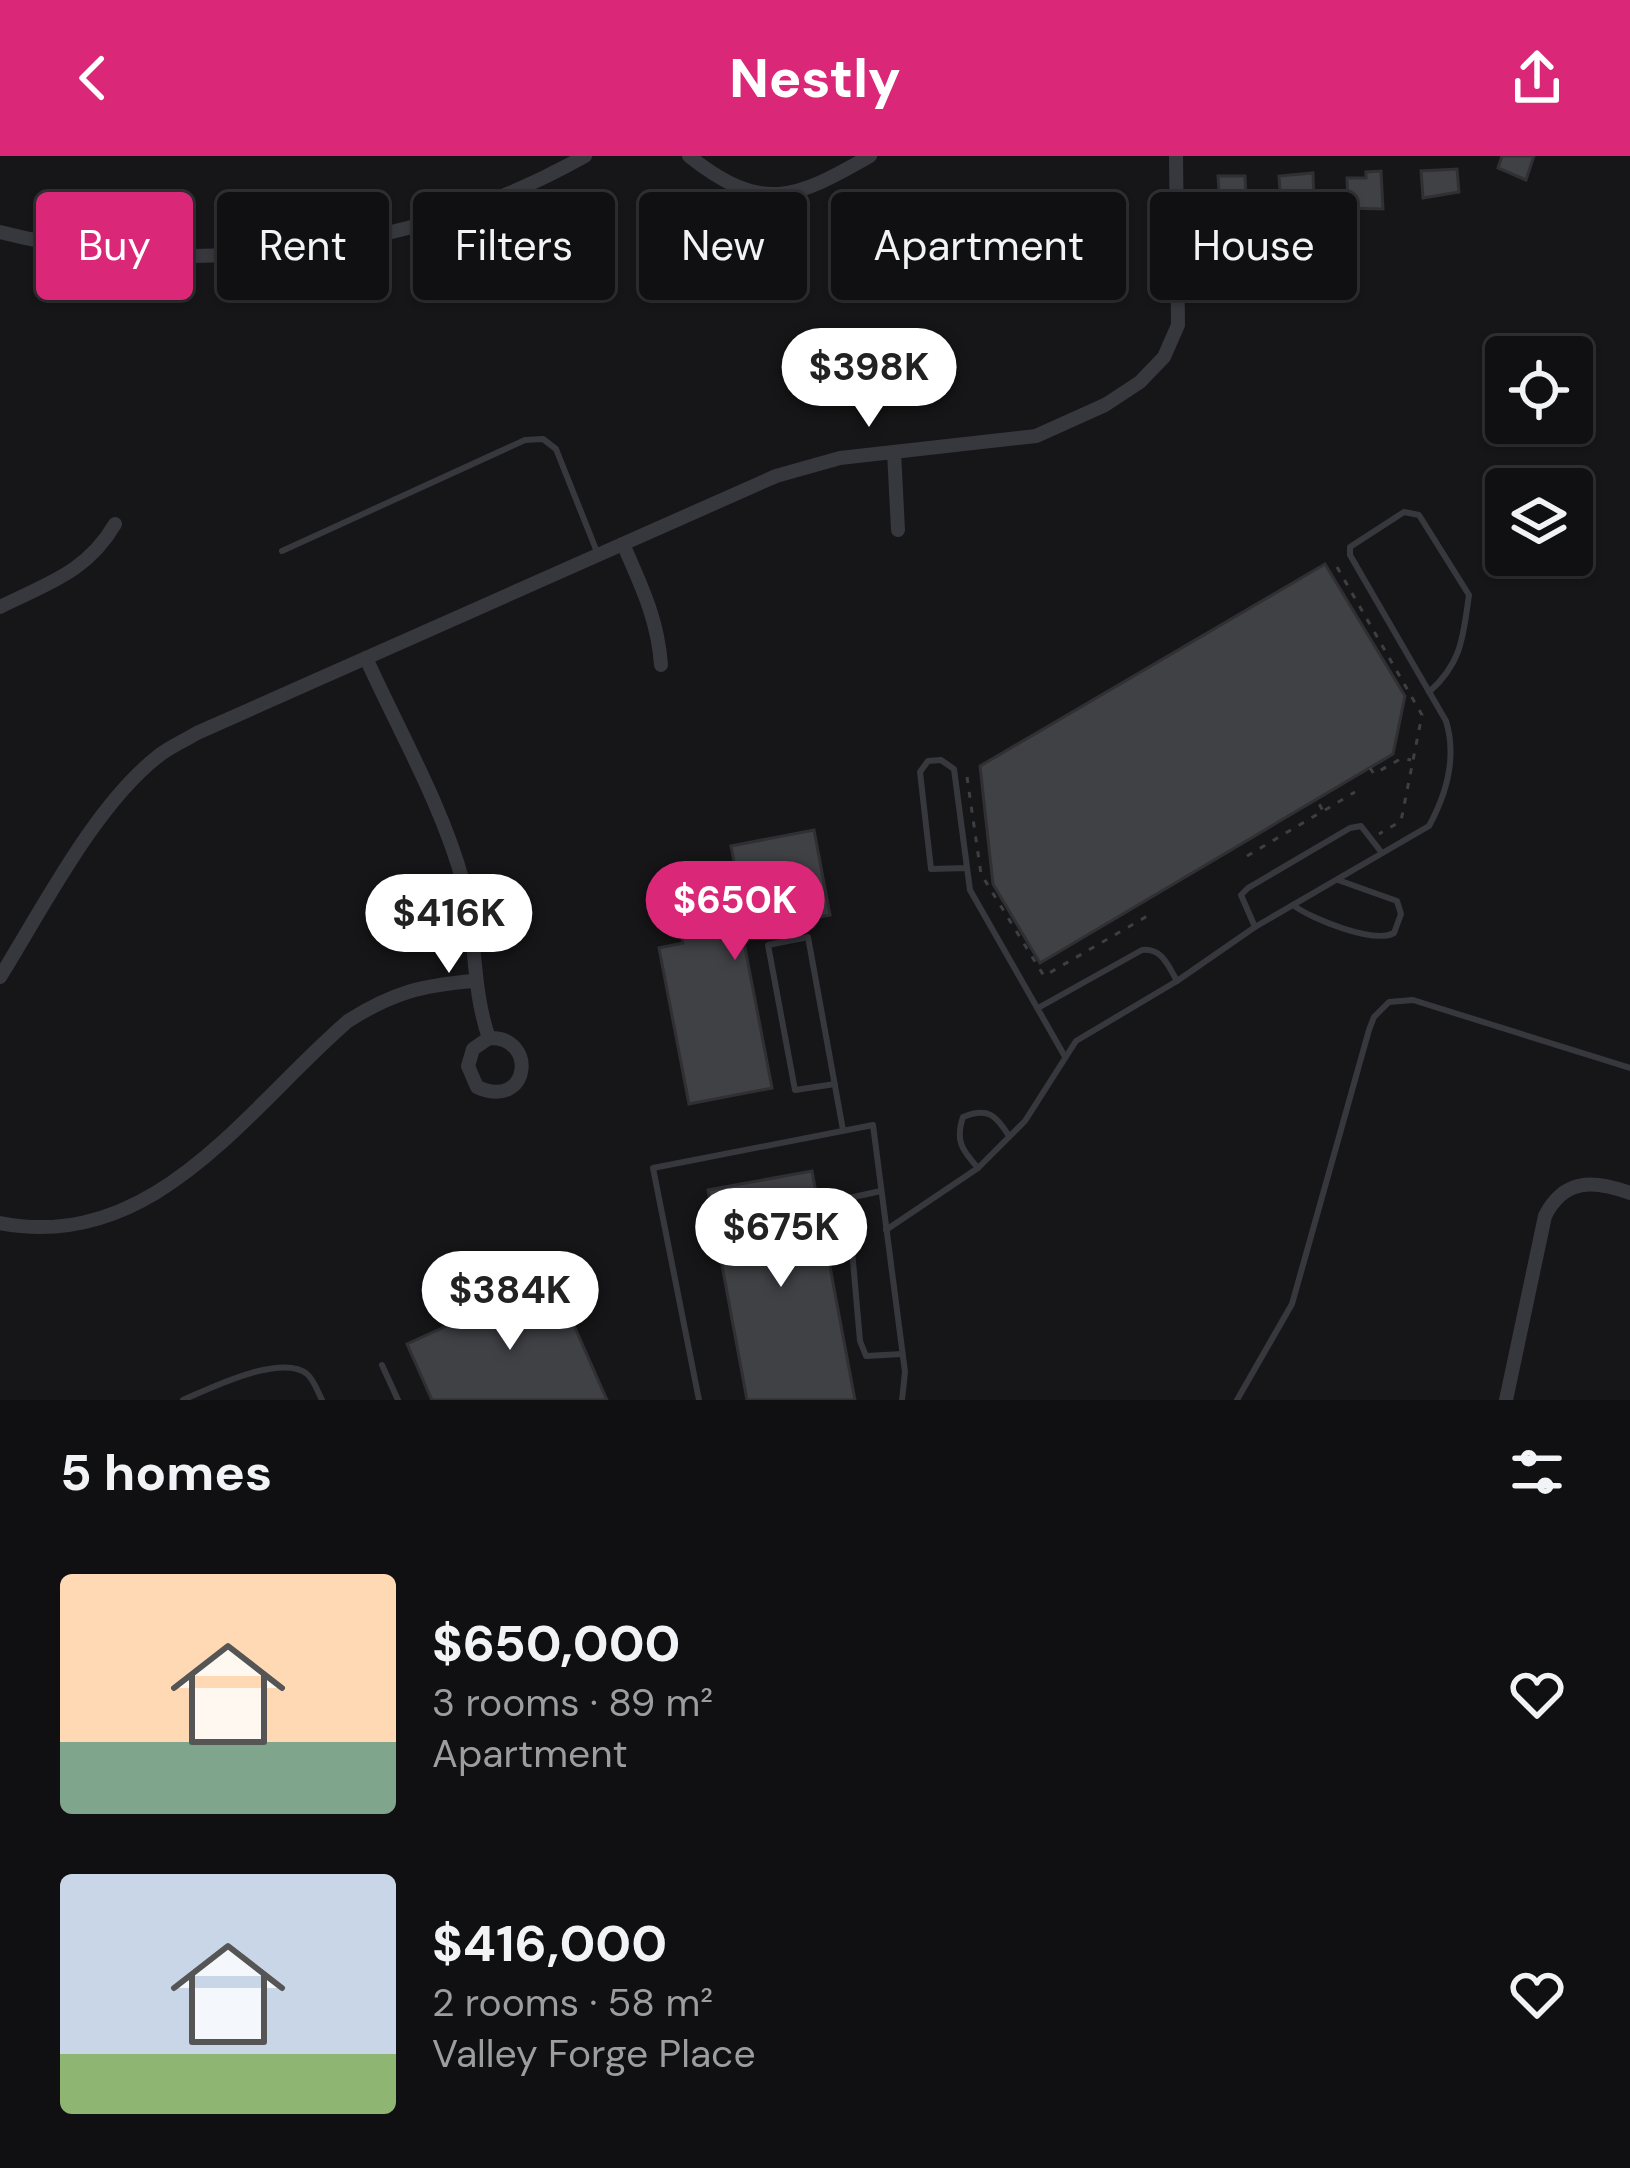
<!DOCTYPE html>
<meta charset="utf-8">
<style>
body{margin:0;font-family:"DM Sans",sans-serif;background:#19191b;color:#f1f3f6;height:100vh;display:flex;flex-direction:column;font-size:45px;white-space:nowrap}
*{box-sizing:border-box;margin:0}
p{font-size:39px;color:#9c9d9f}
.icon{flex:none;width:66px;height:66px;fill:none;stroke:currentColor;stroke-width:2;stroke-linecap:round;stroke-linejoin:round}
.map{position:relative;height:1244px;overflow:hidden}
.details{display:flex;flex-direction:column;background:#101012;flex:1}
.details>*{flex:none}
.hud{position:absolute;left:36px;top:36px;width:1560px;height:108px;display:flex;gap:24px}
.buttons{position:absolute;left:1485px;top:180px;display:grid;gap:24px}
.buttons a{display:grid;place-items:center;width:108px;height:108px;border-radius:12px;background:#101012;box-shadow:0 3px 9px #0004,0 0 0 3px #303032;font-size:60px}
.price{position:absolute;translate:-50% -102px;padding:0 27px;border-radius:42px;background:#fff;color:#222;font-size:39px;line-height:78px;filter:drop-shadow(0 3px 6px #0008)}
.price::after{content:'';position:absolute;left:50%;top:72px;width:36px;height:27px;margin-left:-18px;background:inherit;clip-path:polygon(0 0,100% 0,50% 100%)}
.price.current{background:#db2777;color:#fff}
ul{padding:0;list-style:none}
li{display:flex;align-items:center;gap:36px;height:300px;padding:0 60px}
li span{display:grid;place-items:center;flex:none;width:336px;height:240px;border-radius:12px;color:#555}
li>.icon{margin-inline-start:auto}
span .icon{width:144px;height:144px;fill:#fffc;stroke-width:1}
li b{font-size:51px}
h2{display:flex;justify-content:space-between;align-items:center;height:144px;padding:0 60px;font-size:51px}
.pill{padding:0 42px;border-radius:12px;background:#101012;box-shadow:0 3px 9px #0004,0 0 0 3px #303032;font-size:42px;line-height:108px}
.pill.current{background:#db2777;color:#fff}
header{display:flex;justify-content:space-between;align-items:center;height:156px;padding:0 60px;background:#db2777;color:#fff;font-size:54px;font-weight:800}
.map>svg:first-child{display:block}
.building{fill:#404145;stroke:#303034;stroke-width:3}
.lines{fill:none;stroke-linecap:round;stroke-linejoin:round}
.path{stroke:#3d3f44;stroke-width:3;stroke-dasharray:6 9;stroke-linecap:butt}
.service{stroke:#37383d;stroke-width:6}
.minor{stroke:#37383d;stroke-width:14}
</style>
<header><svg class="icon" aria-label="back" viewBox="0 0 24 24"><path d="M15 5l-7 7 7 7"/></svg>Nestly<svg class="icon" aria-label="share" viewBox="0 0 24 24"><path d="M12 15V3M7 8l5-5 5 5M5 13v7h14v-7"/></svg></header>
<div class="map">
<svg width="1630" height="1244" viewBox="0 0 1630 1244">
<rect width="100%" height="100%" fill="#161618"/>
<g class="building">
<polygon points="1502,0 1534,0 1526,24 1498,12"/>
<polygon points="1457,13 1459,36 1423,42 1421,15"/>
<polygon points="1381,15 1383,53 1348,52 1347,22 1366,22 1366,16"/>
<polygon points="1313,17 1314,48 1281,50 1279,20"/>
<polygon points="1218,20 1245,20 1247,66 1221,67"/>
<polygon points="1325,408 1405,540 1393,598 1040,807 993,728 980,610"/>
<polygon points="814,674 830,759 742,776 772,932 689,948 659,792 683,787 675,744 739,731 731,690"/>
<polygon points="812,1015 855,1244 747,1244 708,1034"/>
<polygon points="553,1122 607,1244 432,1244 407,1188"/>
</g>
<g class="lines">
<g class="path">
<polyline points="1337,411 1422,559 1401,665 1379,678"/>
<polyline points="1370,612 1374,618 1402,602 1411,604"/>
<polyline points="967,621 981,718 1044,820 1149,759"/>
<polyline points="1325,654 1355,636"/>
<polyline points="1247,700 1323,655 1317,644"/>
</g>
<g class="service">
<polyline points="282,395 525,284 543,283 556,293 597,396"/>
<polyline points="967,712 931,713 920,616 928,605 941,604 954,613 970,734 1064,899"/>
<path d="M1293 749C1311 763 1374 788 1394 777L1401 758 1397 745 1338 724"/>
<polyline points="1255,771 1241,739 1248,732 1350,672 1361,670 1382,697"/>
<path d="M1038 852 1142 794C1162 792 1168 809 1177 825"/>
<polyline points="835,928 795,934 768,789 808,781 843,974"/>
<path d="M1009 980C996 959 988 951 963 961 955 985 962 994 978 1012L1025 965 1076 885 1177 825 1255 771 1429 670C1447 637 1457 601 1446 565L1350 399V391L1404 356 1419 359 1469 439C1463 481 1462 507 1429 536"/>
<polyline points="881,1035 849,1042 848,1048 860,1185 866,1200 902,1198"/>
<polyline points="886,1074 978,1012"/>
<polyline points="382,1209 398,1244"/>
<path d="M183 1244C210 1232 282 1197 307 1218 314 1224 318 1236 322 1244"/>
<polyline points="699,1244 653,1012 873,969 905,1216 902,1244"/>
<polyline points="1237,1244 1292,1148 1369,874 1374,861 1389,846 1413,844 1630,912"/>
</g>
<g class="minor">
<path d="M689 0C762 58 795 43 870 0"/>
<path d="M0 76C193 125 411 98 585 0"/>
<polyline points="894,296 898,374"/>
<path d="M623 388C641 429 658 464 661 509"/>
<path d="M0 451C48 427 87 416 115 368"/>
<path d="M366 502C398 573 443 651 463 726 477 778 471 831 489 882L473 893 468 910 477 931C530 955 538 880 489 882"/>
<path d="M0 821C43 752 94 651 157 601 169 591 184 585 197 577L776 320 840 302 1036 280 1105 249 1140 226 1164 201 1178 169 1176 0"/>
<path d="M0 1067C154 1097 245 954 348 865 392 837 422 829 474 825"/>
<path d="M1506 1244 1545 1060C1564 1022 1594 1024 1630 1037"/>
</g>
</g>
</svg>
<div class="buttons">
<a><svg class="icon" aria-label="locate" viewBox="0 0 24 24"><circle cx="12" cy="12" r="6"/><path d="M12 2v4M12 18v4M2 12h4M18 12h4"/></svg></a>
<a><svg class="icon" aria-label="layers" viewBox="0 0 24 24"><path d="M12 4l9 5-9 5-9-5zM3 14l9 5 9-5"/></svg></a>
</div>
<b class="price" style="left:869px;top:274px">$398K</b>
<b class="price current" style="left:735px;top:807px">$650K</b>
<b class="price" style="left:449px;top:820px">$416K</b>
<b class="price" style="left:781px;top:1134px">$675K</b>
<b class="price" style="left:510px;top:1197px">$384K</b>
<div class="hud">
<a class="pill current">Buy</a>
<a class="pill">Rent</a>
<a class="pill">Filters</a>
<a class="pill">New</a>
<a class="pill">Apartment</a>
<a class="pill">House</a>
</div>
</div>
<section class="details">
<h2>5 homes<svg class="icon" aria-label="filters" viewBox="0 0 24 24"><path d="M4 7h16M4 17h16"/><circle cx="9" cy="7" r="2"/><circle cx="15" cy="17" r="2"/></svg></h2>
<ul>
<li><span style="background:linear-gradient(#ffd9b3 70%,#7fa58c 0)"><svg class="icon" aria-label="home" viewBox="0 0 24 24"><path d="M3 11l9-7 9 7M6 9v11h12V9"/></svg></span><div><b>$650,000</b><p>3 rooms · 89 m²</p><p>Apartment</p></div><svg class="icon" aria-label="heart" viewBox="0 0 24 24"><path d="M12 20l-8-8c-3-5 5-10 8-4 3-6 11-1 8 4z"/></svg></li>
<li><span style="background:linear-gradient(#c9d6e8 75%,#8fb573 0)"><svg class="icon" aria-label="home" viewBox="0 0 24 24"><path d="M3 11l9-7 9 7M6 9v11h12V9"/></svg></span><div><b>$416,000</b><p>2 rooms · 58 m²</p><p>Valley Forge Place</p></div><svg class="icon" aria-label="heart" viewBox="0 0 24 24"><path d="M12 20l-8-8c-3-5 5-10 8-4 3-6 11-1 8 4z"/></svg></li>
</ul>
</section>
